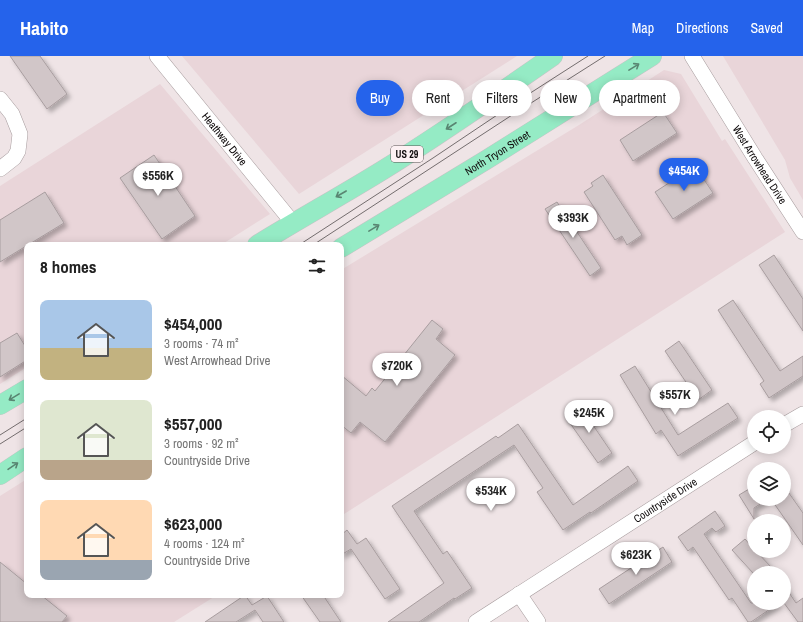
<!DOCTYPE html>
<meta charset="utf-8">
<style>
body{margin:0;font-family:"Archivo Narrow",sans-serif;background:#f6f6f6;color:#222;height:100vh;display:flex;flex-direction:column;font-size:15px;white-space:nowrap}
*{box-sizing:border-box;margin:0}
p{font-size:13px;color:#767676}
.icon{flex:none;width:22px;height:22px;fill:none;stroke:currentColor;stroke-width:2;stroke-linecap:round;stroke-linejoin:round}
.map{position:relative;flex:1;overflow:hidden}
.panel{position:absolute;left:24px;top:186px;width:320px;height:356px;display:flex;flex-direction:column;background:#fff;border-radius:8px;box-shadow:0 2px 10px #0003}
.panel>*{flex:none}
.banner{position:absolute;left:356px;top:24px;width:380px;height:36px;display:flex;gap:8px}
.tools{position:absolute;left:747px;top:354px;display:grid;gap:8px}
.tools a{display:grid;place-items:center;width:44px;height:44px;border-radius:50%;background:#fff;box-shadow:0 2px 10px #0003;font-size:20px}
.price{position:absolute;translate:-50% -34px;padding:0 9px;border-radius:14px;background:#fff;color:#222;font-size:13px;line-height:26px;filter:drop-shadow(0 1px 2px #0008)}
.price::after{content:'';position:absolute;left:50%;top:24px;width:12px;height:9px;margin-left:-6px;background:inherit;clip-path:polygon(0 0,100% 0,50% 100%)}
.price.selected{background:#2563eb;color:#fff}
ul{padding:0;list-style:none}
li{display:flex;align-items:center;gap:12px;height:100px;padding:0 16px}
li span{display:grid;place-items:center;flex:none;width:112px;height:80px;border-radius:8px;color:#555}
li>.icon{margin-inline-start:auto}
span .icon{width:48px;height:48px;fill:#fffc;stroke-width:1}
li b{font-size:17px}
h2{display:flex;justify-content:space-between;align-items:center;height:48px;padding:0 16px;font-size:17px}
.chip{padding:0 14px;border-radius:18px;background:#fff;box-shadow:0 2px 10px #0003;font-size:14px;line-height:36px}
.chip.selected{background:#2563eb;color:#fff}
header{display:flex;align-items:center;gap:24px;box-sizing:border-box;height:56px;padding:0 20px;background:#2563eb;color:#fff}
header strong{font-size:19px}
nav{display:flex;gap:22px;margin-inline-start:auto;font-size:14px}
.map>svg:first-child{display:block}
.built{fill:#e9d5d9}
.building{fill:#d1c6c8;stroke:#a89d9f;filter:url(#shadow)}
.lines{fill:none;stroke-linecap:round;stroke-linejoin:round}
.minor-casing{stroke:#a79c9e;stroke-width:16}
.major-casing{stroke:#c5c4c5;stroke-width:20}
.minor{stroke:#fff;stroke-width:15}
.major{stroke:#95ebc5;stroke-width:19}
.tram{stroke:#746d6e;stroke-width:1}
.oneway{stroke:#598672}
.labels{text-anchor:middle;dominant-baseline:central;stroke-width:3;stroke-linejoin:round;paint-order:stroke}
.shield{fill:#fdf1f3;stroke:#565051;stroke-width:1}
.shield-label{font-size:10px;font-weight:bold;fill:#0f0b0c}
.street-label{font-size:11px;fill:#0f0b0c;stroke:#fdf1f3}
</style>
<header>
<strong>Habito</strong>
<nav><a>Map</a><a>Directions</a><a>Saved</a></nav>
</header>
<div class="map">
<svg width="803" height="566" viewBox="0 0 803 566">
<defs>
<filter id="shadow"><feDropShadow dx="3.5" dy="3.5" stdDeviation="2" flood-color="#0004"/></filter>
</defs>
<rect width="100%" height="100%" fill="#efe4e6"/>
<g class="built">
<polygon points="182,0 517,0 299,138"/>
<polygon points="723,0 803,0 803,144 790,122 785,104"/>
<polygon points="664,14 681,18 722,85 725,83 785,176 341,460 341,214 579,69"/>
<polygon points="160,28 270,158 221,189 27,189 27,311 0,328 0,130"/>
<polygon points="27,423 27,539 217,539 174,566 0,566 0,440"/>
</g>
<g class="building">
<polygon points="10,0 40,0 67,38 47,53"/>
<polygon points="663,56 677,77 633,105 620,84"/>
<polygon points="154,99 195,160 162,183 120,122"/>
<polygon points="695,110 713,137 673,163 655,136"/>
<polygon points="603,119 642,179 627,189 622,180 615,184 584,136 593,130 591,127"/>
<polygon points="45,136 64,167 0,206 0,164"/>
<polygon points="557,146 601,212 590,220 545,153"/>
<polygon points="774,199 803,243 803,275 759,209"/>
<polygon points="733,244 780,315 803,300 803,320 769,342 760,328 764,325 718,254"/>
<polygon points="432,264 443,273 436,283 455,299 385,386 360,366 351,377 341,369 341,319 366,340 372,332 375,335"/>
<polygon points="17,277 27,293 27,304 0,321 0,287"/>
<polygon points="679,285 712,334 698,344 665,295"/>
<polygon points="635,310 678,379 728,347 738,362 678,400 661,374 656,378 620,319"/>
<polygon points="580,350 612,397 598,407 565,360"/>
<polygon points="518,368 573,449 628,410 638,425 591,457 590,456 563,474 537,436 543,432 514,389 414,455 443,498 447,495 472,532 455,543 454,542 419,566 388,566 444,527 392,450 496,380 498,382"/>
<polygon points="754,430 754,443 768,443 754,452 754,463 739,439"/>
<polygon points="784,430 803,457 803,489 771,443 784,443"/>
<polygon points="715,455 725,470 716,476 712,472 704,478 751,547 779,547 751,566 748,566 732,542 729,544 693,491 688,495 678,481"/>
<polygon points="347,474 357,488 366,482 400,533 385,543 351,493 341,499 341,479"/>
<polygon points="745,483 754,493 754,495 756,495 772,512 767,517 753,517 732,494"/>
<polygon points="663,491 672,506 609,548 599,533"/>
<polygon points="0,506 27,528 27,539 41,539 67,560 62,566 0,566"/>
<polygon points="784,529 796,547 803,542 803,566 798,566 784,547"/>
<polygon points="245,539 252,549 267,540 284,566 263,566 255,554 236,566 205,566"/>
<polygon points="301,539 323,539 341,566 320,566"/>
</g>
<g class="lines">
<defs>
<g id="minor">
<path id="s1" d="M157 0 293 167"/>
<path id="s2" d="M692 0 755 102 803 176"/>
<polyline points="0,43 12,58 20,78 18,95 14,102 0,113"/>
<polyline points="784,369 803,358"/>
<polyline points="519,538 538,566"/>
<path id="s3" d="M476 566 754 387"/>
</g>
<g id="major">
<path d="M257 189C299 163 341 140 383 114 441 78 497 39 553 0"/>
<path id="s4" d="M341 192 486 104 652 0"/>
<polyline points="0,349 27,333"/>
<polyline points="0,419 27,401"/>
</g>
</defs>
<use href="#minor" class="minor-casing"/>
<use href="#major" class="major-casing"/>
<use href="#minor" class="minor"/>
<use href="#major" class="major"/>
<g class="tram">
<polyline points="299,189 433,102 521,43 588,0"/>
<polyline points="313,189 509,61 605,0"/>
<polyline points="0,379 27,362"/>
<polyline points="0,388 27,371"/>
</g>
</g>
<defs><path id="oneway-shaft" d="M-6 0H5M1.5-3L5.5 0L1.5 3" fill="none" stroke-width="1.6" stroke-linecap="round" stroke-linejoin="round"/></defs>
<g class="oneway">
<use href="#oneway-shaft" transform="translate(634 11) rotate(-32)"/>
<use href="#oneway-shaft" transform="translate(451 70) rotate(147)"/>
<use href="#oneway-shaft" transform="translate(341 138) rotate(150)"/>
<use href="#oneway-shaft" transform="translate(374 172) rotate(-31)"/>
<use href="#oneway-shaft" transform="translate(14 341) rotate(149)"/>
<use href="#oneway-shaft" transform="translate(13 410) rotate(-34)"/>
</g>
<g class="labels">
<rect class="shield" x="391" y="90" width="32" height="16" rx="3"/>
<g class="shield-label">
<text x="407" y="98">US 29</text>
</g>
<g class="street-label">
<text stroke="none"><textPath href="#s1" startOffset="107">Heathway Drive</textPath></text>
<text stroke="none"><textPath href="#s4" startOffset="183">North Tryon Street</textPath></text>
<text stroke="none"><textPath href="#s2" startOffset="128">West Arrowhead Drive</textPath></text>
<text stroke="none"><textPath href="#s3" startOffset="225">Countryside Drive</textPath></text>
</g>
</g>
</svg>
<div class="tools">
<a><svg class="icon" aria-label="locate" viewBox="0 0 24 24"><circle cx="12" cy="12" r="6"/><path d="M12 2v4M12 18v4M2 12h4M18 12h4"/></svg></a>
<a><svg class="icon" aria-label="layers" viewBox="0 0 24 24"><path d="M12 4l9 5-9 5-9-5zM3 14l9 5 9-5"/></svg></a>
<a>+</a>
<a>−</a>
</div>
<b class="price selected" style="left:684px;top:136px">$454K</b>
<b class="price" style="left:158px;top:141px">$556K</b>
<b class="price" style="left:573px;top:183px">$393K</b>
<b class="price" style="left:397px;top:331px">$720K</b>
<b class="price" style="left:675px;top:360px">$557K</b>
<b class="price" style="left:589px;top:378px">$245K</b>
<b class="price" style="left:491px;top:456px">$534K</b>
<b class="price" style="left:636px;top:520px">$623K</b>
<div class="banner">
<a class="chip selected">Buy</a>
<a class="chip">Rent</a>
<a class="chip">Filters</a>
<a class="chip">New</a>
<a class="chip">Apartment</a>
</div>
<section class="panel">
<h2>8 homes<svg class="icon" aria-label="filters" viewBox="0 0 24 24"><path d="M4 7h16M4 17h16"/><circle cx="9" cy="7" r="2"/><circle cx="15" cy="17" r="2"/></svg></h2>
<ul>
<li><span style="background:linear-gradient(#a9c7e8 60%,#c2b280 0)"><svg class="icon" aria-label="home" viewBox="0 0 24 24"><path d="M3 11l9-7 9 7M6 9v11h12V9"/></svg></span><div><b>$454,000</b><p>3 rooms · 74 m²</p><p>West Arrowhead Drive</p></div></li>
<li><span style="background:linear-gradient(#dfe7d0 75%,#b9a48a 0)"><svg class="icon" aria-label="home" viewBox="0 0 24 24"><path d="M3 11l9-7 9 7M6 9v11h12V9"/></svg></span><div><b>$557,000</b><p>3 rooms · 92 m²</p><p>Countryside Drive</p></div></li>
<li><span style="background:linear-gradient(#ffd9b3 75%,#9aa5b1 0)"><svg class="icon" aria-label="home" viewBox="0 0 24 24"><path d="M3 11l9-7 9 7M6 9v11h12V9"/></svg></span><div><b>$623,000</b><p>4 rooms · 124 m²</p><p>Countryside Drive</p></div></li>
</ul>
</section>
</div>
